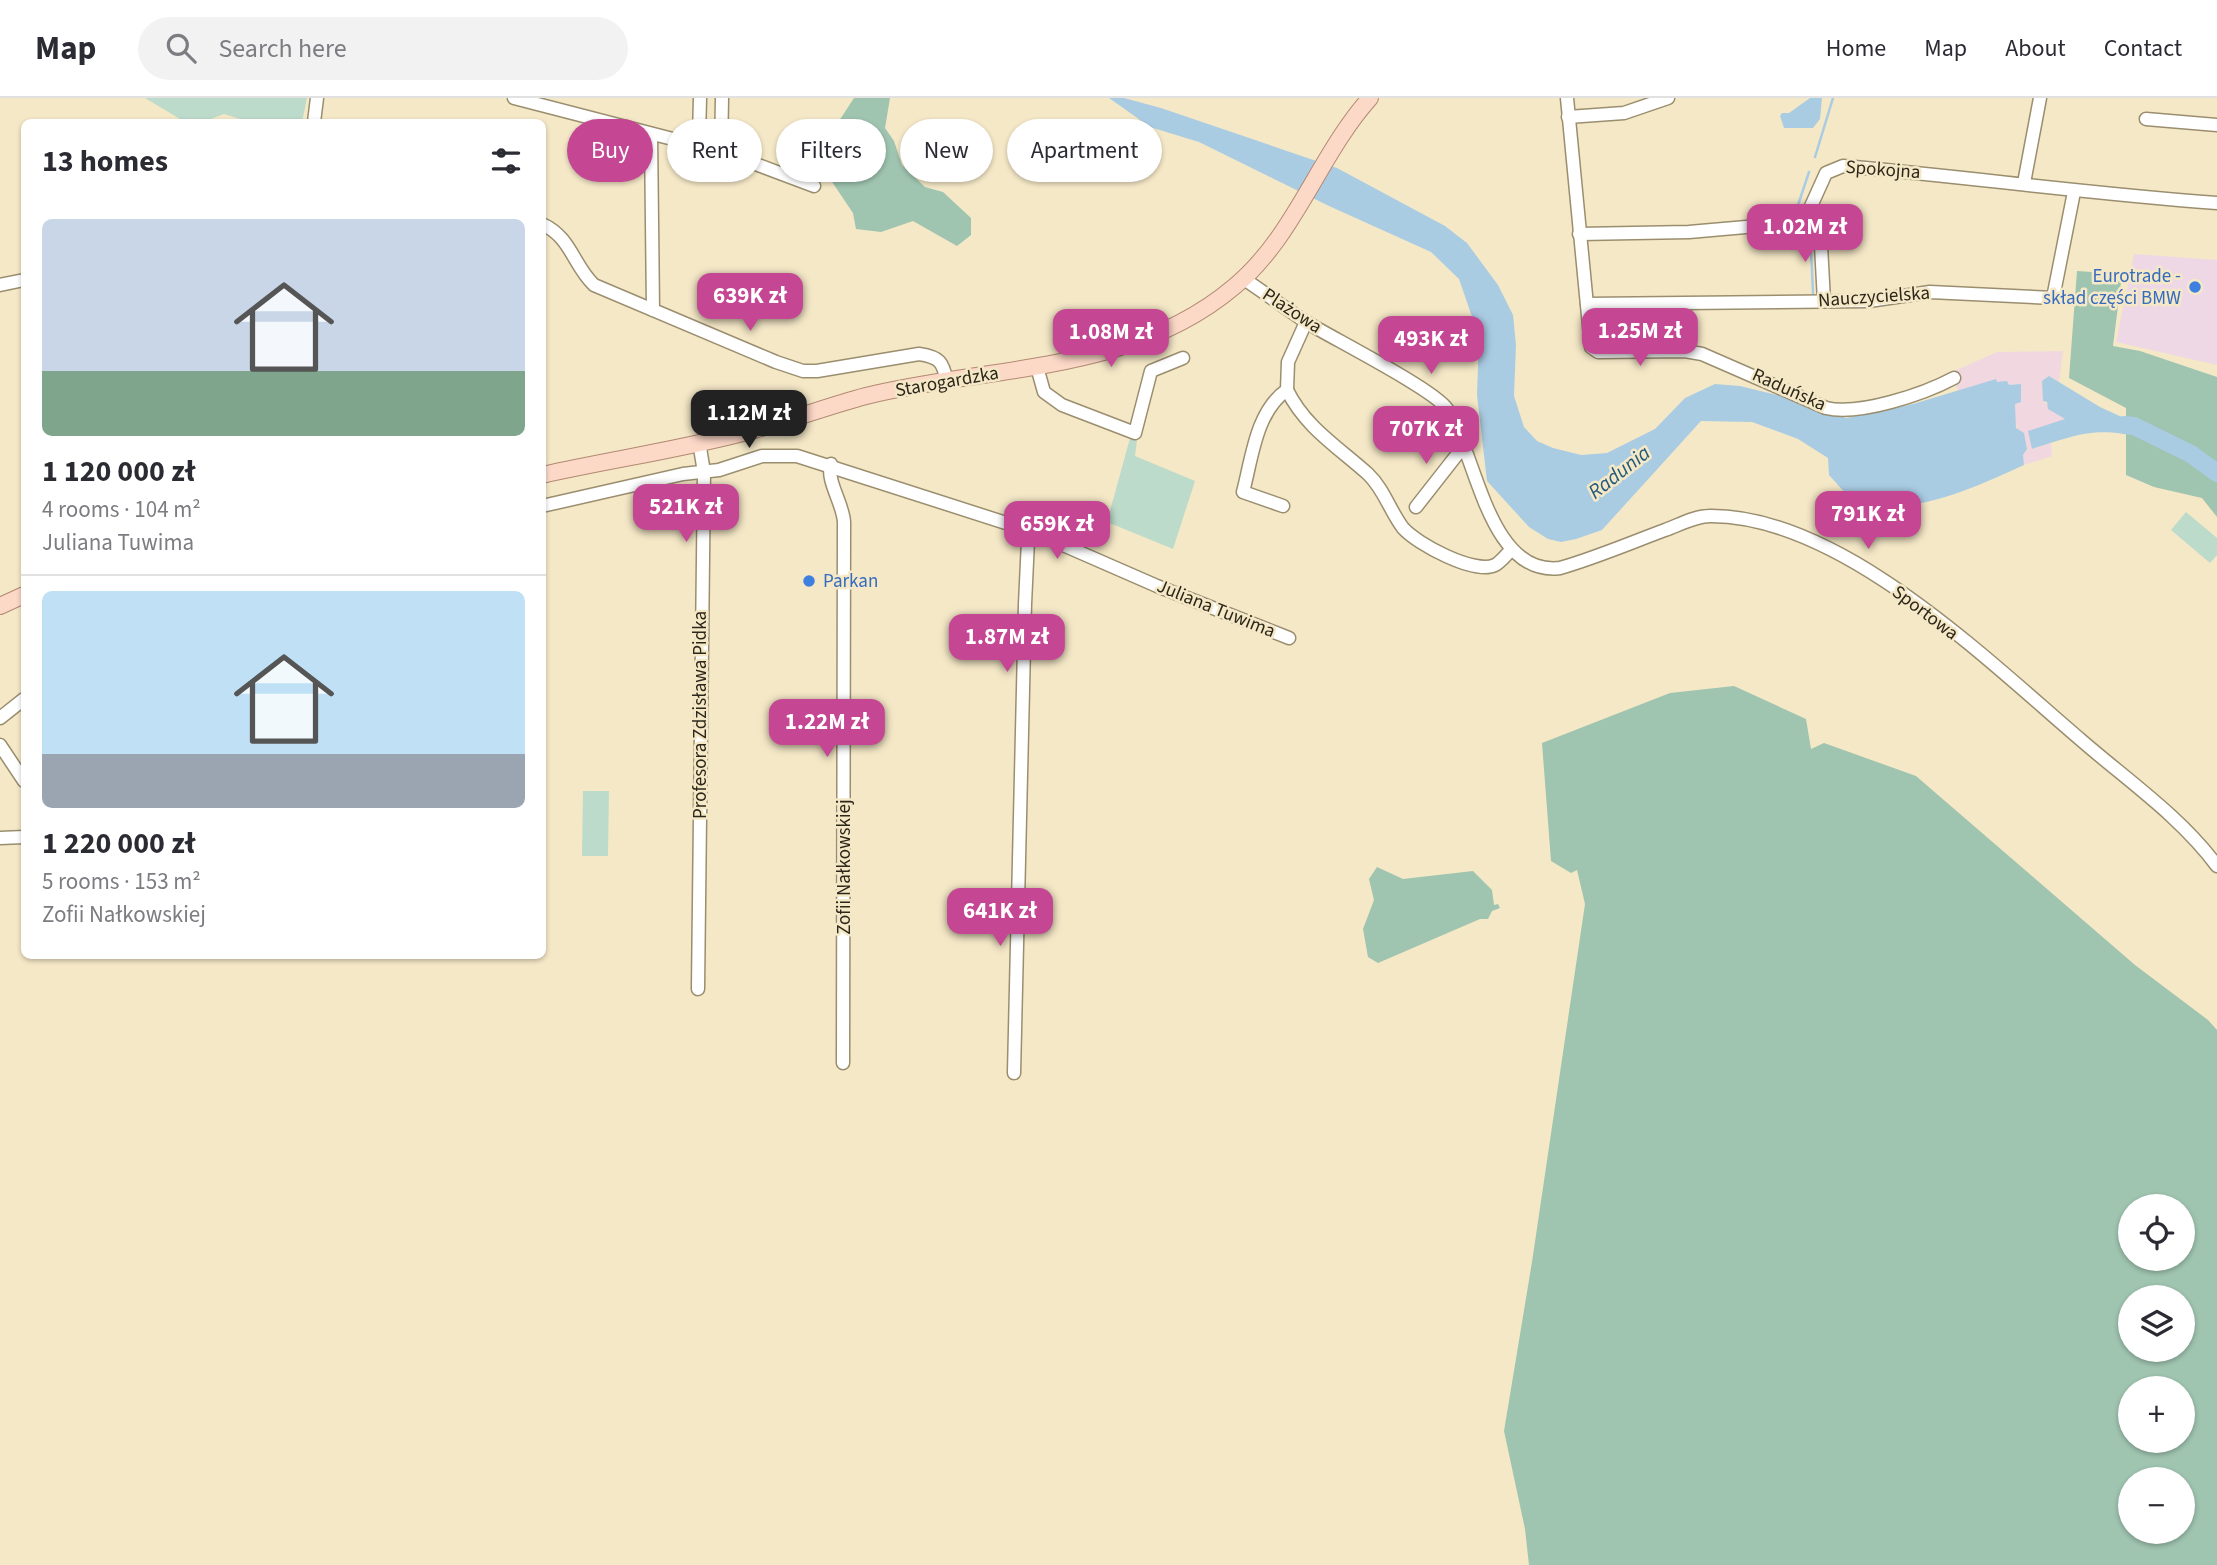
<!DOCTYPE html>
<meta charset="utf-8">
<style>
body{margin:0;font-family:"Source Sans 3",sans-serif;background:#f2f2f3;color:#2b2b33;height:100vh;display:flex;flex-direction:column;font-size:26px;white-space:nowrap}
*{box-sizing:border-box;margin:0}
p{font-size:23px;color:#7c7c81}
.icon{flex:none;width:38px;height:38px;fill:none;stroke:currentColor;stroke-width:2;stroke-linecap:round;stroke-linejoin:round}
.map{position:relative;flex:1;overflow:hidden}
.drawer{position:absolute;left:21px;top:21px;width:525px;height:840px;display:flex;flex-direction:column;background:#fff;border-radius:10px;box-shadow:0 2px 5px #0004}
.drawer>*{flex:none}
.banner{position:absolute;left:567px;top:21px;width:665px;height:63px;display:flex;gap:14px}
.tools{position:absolute;left:2118px;top:1096px;display:grid;gap:14px}
.tools a{display:grid;place-items:center;width:77px;height:77px;border-radius:50%;background:#fff;box-shadow:0 2px 5px #0004;font-size:35px}
.price{position:absolute;translate:-50% -60px;padding:0 16px;border-radius:14px;background:#c54794;color:#fff;font-size:23px;line-height:46px;filter:drop-shadow(0 2px 4px #0008)}
.price::after{content:'';position:absolute;left:50%;top:42px;width:21px;height:16px;margin-left:-10px;background:inherit;clip-path:polygon(0 0,100% 0,50% 100%)}
.price.active{background:#222;color:#fff}
ul{padding:0;list-style:none}
li{display:grid;align-content:center;gap:14px;height:371px;padding:0 21px}
li+li{border-top:2px solid #e1e1e2}
li span{display:grid;place-items:center;height:217px;border-radius:10px;color:#555}
li>.icon{margin-inline-start:auto}
span .icon{width:126px;height:126px;fill:#fffc;stroke-width:1}
li b{font-size:30px}
h2{display:flex;justify-content:space-between;align-items:center;height:84px;padding:0 21px;font-size:30px}
.chip{padding:0 24px;border-radius:32px;background:#fff;box-shadow:0 2px 5px #0004;font-size:24px;line-height:63px}
.chip.active{background:#c54794;color:#fff}
header{display:flex;align-items:center;gap:42px;box-sizing:border-box;height:98px;padding:0 35px;background:#fff;border-bottom:2px solid #e1e1e2}
header strong{font-size:33px}
nav{display:flex;gap:38px;margin-inline-start:auto;font-size:24px}
.search{width:490px;height:63px;background:#f2f2f3;display:flex;align-items:center;gap:18px;box-sizing:border-box;padding:0 24px;border-radius:38px;color:#7c7c81;font-size:26px}
.map>svg:first-child{display:block}
.commercial{fill:#eed8e5}
.industrial{fill:#f1d8e0}
.green{fill:#bddbca}
.forest{fill:#9fc4b0;fill-rule:evenodd}
.water{fill:#aacce3}
.lines{fill:none;stroke-linecap:round;stroke-linejoin:round}
.stream{stroke:#aacce3;stroke-width:2.5}
.river{stroke:#aacce3;stroke-width:18}
.minor-casing{stroke:#9a8e6f;stroke-width:15}
.major-casing{stroke:#b28972;stroke-width:18}
.minor{stroke:#fff;stroke-width:12}
.major{stroke:#fcd8c7;stroke-width:16}
.shop-dot{fill:#3f7fe0;stroke:#f5e8c7;stroke-width:2.5}
.labels{text-anchor:middle;dominant-baseline:central;stroke-width:5;stroke-linejoin:round;paint-order:stroke}
.street-label{font-size:19px;fill:#2c271a;stroke:#f5e8c7}
.shop-label{font-size:19px;fill:#366cbe;stroke:#f5e8c7;text-anchor:end}
.water-label{font-size:21px;font-style:italic;fill:#235a7a;stroke:#f5e8c7}
</style>
<header>
<strong>Map</strong>
<div class="search"><svg class="icon" aria-label="search" viewBox="0 0 24 24"><circle cx="10" cy="10" r="6"/><path d="M15 15l6 6"/></svg>Search here</div>
<nav><a>Home</a><a>Map</a><a>About</a><a>Contact</a></nav>
</header>
<div class="map">
<svg width="2217" height="1467" viewBox="0 0 2217 1467">
<rect width="100%" height="100%" fill="#f5e8c7"/>
<polygon class="commercial" points="2134,156 2217,162 2217,267 2116,244"/>
<polygon class="industrial" points="2063,253 2059,284 2049,278 2043,303 2066,321 2032,351 2051,345 2052,358 2024,367 2009,287 1983,287 1958,294 1952,274 1997,254"/>
<g class="green">
<polygon points="145,0 307,0 302,24 250,24 224,16 203,24 185,24"/>
<polygon points="1130,340 1137,342 1135,358 1195,383 1173,451 1107,424"/>
<polygon points="2186,414 2217,440 2217,457 2210,465 2171,432"/>
<polygon points="583,693 609,693 608,758 582,758"/>
</g>
<g class="forest">
<polygon points="854,0 890,0 885,30 894,43 902,67 925,89 943,94 971,120 971,137 957,148 913,123 881,134 856,131 853,115 820,66 824,46"/>
<polygon points="2077,173 2122,176 2113,248 2140,253 2217,279 2217,419 2202,400 2154,389 2126,377 2126,310 2069,280"/>
<path d="M1734 588 1806 621 1811 651 1824 645 1916 678 2135 867 2208 922 2217 932V1467H1529L1525 1431 1504 1333 1532 1164 1585 806 1577 772 1571 775 1551 763 1542 645 1670 595ZM2130 1108H2182V1160H2130ZM2130 1199H2182V1251H2130ZM2130 1290H2182V1342H2130ZM2130 1381H2182V1433H2130Z"/>
<polygon points="1377,769 1403,781 1473,773 1492,792 1494,807 1498,806 1500,810 1492,813 1488,821 1480,821 1378,865 1368,859 1363,831 1374,802 1369,781"/>
</g>
<g class="water">
<path d="M1109 0H1124L1161 10 1337 70 1445 128 1467 145 1498 187 1513 217 1516 247 1514 298 1524 329 1537 343 1553 350 1581 357 1607 355 1655 331 1685 300 1715 286 1740 288 1781 298 1846 320 1913 306 1996 281 1997 284 2007 283 2009 287 2021 286V304L2015 306 2016 330 2024 335 2027 351 2023 357 2024 367C1977 388 1898 428 1848 396 1841 392 1835 383 1829 377L1828 360 1798 341 1752 324 1701 323 1602 432 1576 441 1561 444 1548 441 1529 429 1487 383 1477 297 1479 239 1459 181 1431 154 1329 108 1199 44 1150 29Z"/>
<polygon points="1810,0 1822,0 1820,21 1813,30 1784,30 1780,18 1782,15 1789,15"/>
<path d="M2049 278 2100 309 2148 331 2144 339C2092 329 2080 336 2032 351L2028 333 2065 321 2048 311 2047 304 2043 303 2042 283Z"/>
</g>
<g class="lines">
<g class="stream">
<polyline points="1815,59 1833,0"/>
<polyline points="1795,116 1809,74"/>
<polyline points="1806,133 1811,151 1813,195"/>
</g>
<polyline class="river" points="2124,327 2134,328 2191,356 2217,375"/>
<defs>
<g id="minor">
<polyline points="514,0 692,46 699,39 700,0"/>
<path d="M1567 0 1591 249 1598 254 1685 253 1702 256 1826 310C1859 318 1924 296 1954 280"/>
<polyline points="1568,19 1624,15 1668,0"/>
<polyline points="2146,21 2217,27"/>
<polyline points="314,24 317,0"/>
<polyline points="651,36 653,212"/>
<polyline points="692,46 721,53 722,0"/>
<polyline points="721,53 814,88"/>
<polyline points="2024,85 2040,0"/>
<polyline points="1807,117 1820,129 1824,203"/>
<path d="M542 126C571 139 573 167 594 187L776 264 803 273H817L919 256C940 259 943 264 947 284"/>
<path d="M1579 136 1689 134 1792 125 1807 117 1826 75 1843 68C1968 79 2092 96 2217 105"/>
<path d="M1244 181C1265 195 1285 210 1306 224 1332 240 1435 292 1447 311 1476 355 1488 479 1560 470 1595 460 1630 445 1665 432 1679 427 1695 418 1710 418 1840 417 1987 562 2081 642 2127 682 2181 719 2217 768"/>
<polyline points="0,187 24,182"/>
<polyline points="1587,206 1869,203 1930,194 2053,200 2074,94"/>
<polyline points="1037,269 1044,294 1062,307 1135,335 1151,273 1183,260"/>
<path d="M1287 292C1305 329 1338 349 1368 376 1384 391 1390 413 1403 430 1417 446 1475 477 1495 467 1501 464 1506 457 1511 452"/>
<path d="M831 366C826 383 843 405 844 424L843 965"/>
<polyline points="542,408 683,376 719,372 762,358 797,358 1031,433 1157,488 1289,540"/>
<path d="M1283 408 1243 394C1252 360 1256 313 1287 292L1288 264 1306 224"/>
<polyline points="1416,409 1463,349"/>
<polyline points="0,620 24,601"/>
<polyline points="0,647 24,683"/>
<polyline points="0,740 24,739"/>
<polyline points="698,891 704,374 699,344"/>
<polyline points="1014,975 1025,506 1028,442 1031,433"/>
</g>
<g id="major">
<path d="M542 377C613 361 685 351 754 332 792 322 828 308 866 298 991 267 1132 276 1235 188 1295 138 1319 57 1370 0"/>
<polyline points="0,508 24,497"/>
</g>
</defs>
<use href="#minor" class="minor-casing"/>
<use href="#major" class="major-casing"/>
<use href="#minor" class="minor"/>
<use href="#major" class="major"/>
</g>
<g class="shop-dot">
<circle cx="2195" cy="189" r="7"/>
<circle cx="809" cy="483" r="7"/>
</g>
<g class="labels">
<g class="street-label">
<text transform="translate(1883 72) rotate(4)">Spokojna</text>
<text transform="translate(1874 199) rotate(-4)">Nauczycielska</text>
<text transform="translate(1292 213) rotate(33)">Plażowa</text>
<text transform="translate(947 284) rotate(-10)">Starogardzka</text>
<text transform="translate(1789 292) rotate(24)">Raduńska</text>
<text transform="translate(1216 511) rotate(22)">Juliana Tuwima</text>
<text transform="translate(1925 515) rotate(37)">Sportowa</text>
<text transform="translate(700 617) rotate(-90)">Profesora Zdzisława Pidka</text>
<text transform="translate(844 769) rotate(-90)">Zofii Nałkowskiej</text>
</g>
<g class="shop-label">
<text x="2181" y="178">Eurotrade -<tspan x="2181" dy="22">skład części BMW</tspan></text>
<text x="823" y="483" text-anchor="start">Parkan</text>
</g>
<g class="water-label">
<text transform="translate(1619 374) rotate(-38)">Radunia</text>
</g>
</g>
</svg>
<div class="tools">
<a><svg class="icon" aria-label="locate" viewBox="0 0 24 24"><circle cx="12" cy="12" r="6"/><path d="M12 2v4M12 18v4M2 12h4M18 12h4"/></svg></a>
<a><svg class="icon" aria-label="layers" viewBox="0 0 24 24"><path d="M12 4l9 5-9 5-9-5zM3 14l9 5 9-5"/></svg></a>
<a>+</a>
<a>−</a>
</div>
<b class="price" style="left:1805px;top:166px">1.02M zł</b>
<b class="price" style="left:750px;top:235px">639K zł</b>
<b class="price" style="left:1640px;top:270px">1.25M zł</b>
<b class="price" style="left:1111px;top:271px">1.08M zł</b>
<b class="price" style="left:1431px;top:278px">493K zł</b>
<b class="price active" style="left:749px;top:352px">1.12M zł</b>
<b class="price" style="left:1426px;top:368px">707K zł</b>
<b class="price" style="left:686px;top:446px">521K zł</b>
<b class="price" style="left:1868px;top:453px">791K zł</b>
<b class="price" style="left:1057px;top:463px">659K zł</b>
<b class="price" style="left:1007px;top:576px">1.87M zł</b>
<b class="price" style="left:827px;top:661px">1.22M zł</b>
<b class="price" style="left:1000px;top:850px">641K zł</b>
<div class="banner">
<a class="chip active">Buy</a>
<a class="chip">Rent</a>
<a class="chip">Filters</a>
<a class="chip">New</a>
<a class="chip">Apartment</a>
</div>
<section class="drawer">
<h2>13 homes<svg class="icon" aria-label="filters" viewBox="0 0 24 24"><path d="M4 7h16M4 17h16"/><circle cx="9" cy="7" r="2"/><circle cx="15" cy="17" r="2"/></svg></h2>
<ul>
<li><span style="background:linear-gradient(#c9d6e8 70%,#7fa58c 0)"><svg class="icon" aria-label="home" viewBox="0 0 24 24"><path d="M3 11l9-7 9 7M6 9v11h12V9"/></svg></span><div><b>1 120 000 zł</b><p>4 rooms · 104 m²</p><p>Juliana Tuwima</p></div></li>
<li><span style="background:linear-gradient(#bfe0f5 75%,#9aa5b1 0)"><svg class="icon" aria-label="home" viewBox="0 0 24 24"><path d="M3 11l9-7 9 7M6 9v11h12V9"/></svg></span><div><b>1 220 000 zł</b><p>5 rooms · 153 m²</p><p>Zofii Nałkowskiej</p></div></li>
</ul>
</section>
</div>
